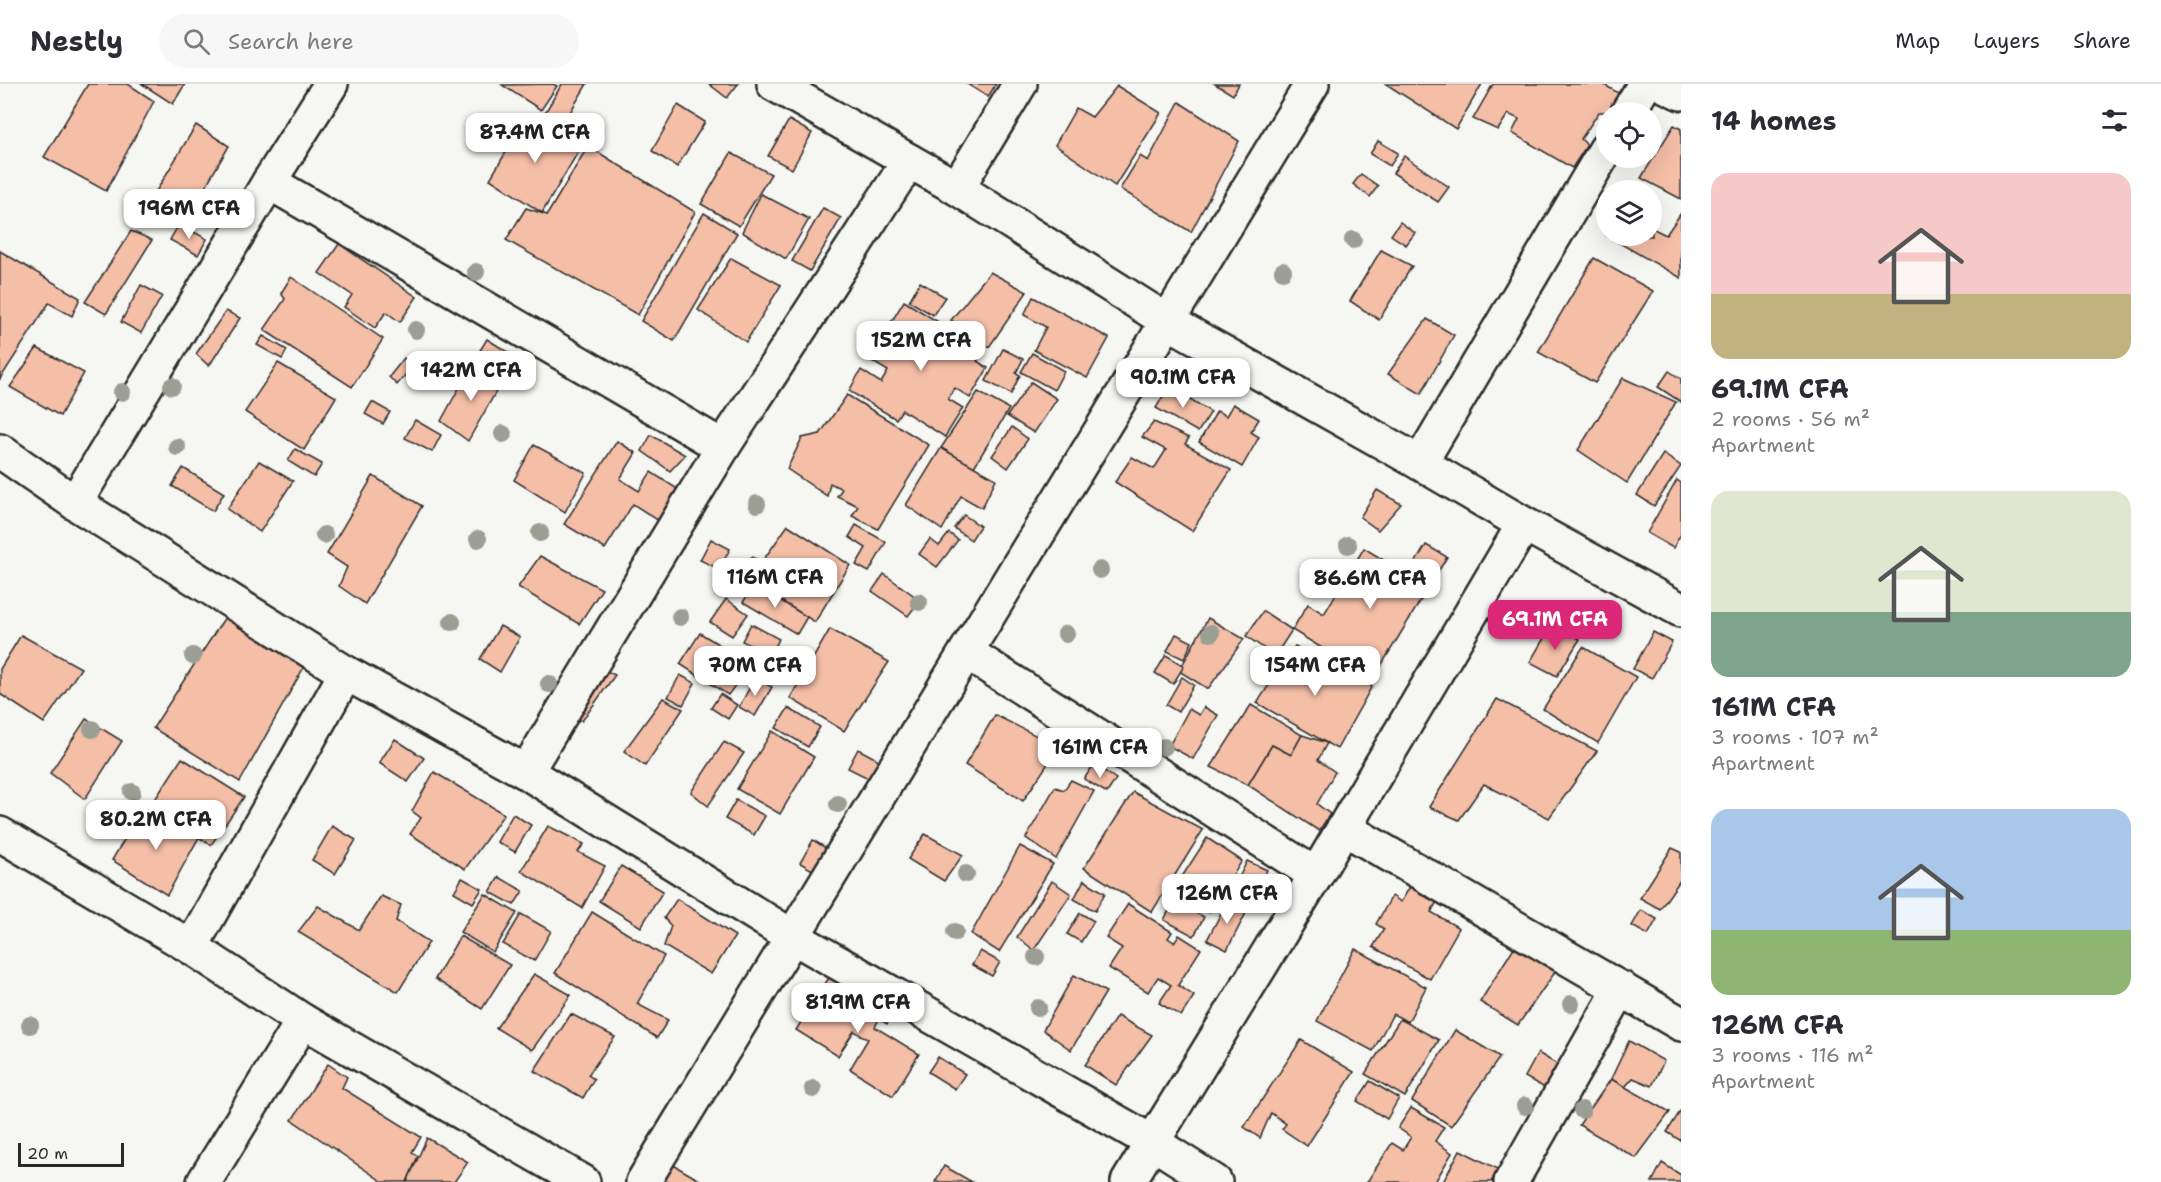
<!DOCTYPE html>
<meta charset="utf-8">
<style>
body{margin:0;font-family:"Shantell Sans",sans-serif;background:#f7f7f7;color:#2b2b33;height:100vh;display:flex;flex-direction:column;font-size:22px;white-space:nowrap}
*{box-sizing:border-box;margin:0}
p{font-size:20px;color:#7c7c81}
.icon{flex:none;width:33px;height:33px;fill:none;stroke:currentColor;stroke-width:2;stroke-linecap:round;stroke-linejoin:round}
.map{position:relative;flex:1;overflow:hidden}
.sheet{display:flex;flex-direction:column;background:#fff;width:480px}
.sheet>*{flex:none}
.tools{position:absolute;left:1596px;top:18px;display:grid;gap:12px}
.tools a{display:grid;place-items:center;width:66px;height:66px;border-radius:50%;background:#fff;box-shadow:0 6px 24px #0002;font-size:30px}
.scale{position:absolute;left:18px;bottom:15px;width:106px;box-sizing:border-box;padding-left:6px;border:3px solid #2b2b2b;border-top:0;font-size:16px;line-height:21px;white-space:nowrap;color:#2b2b2b;-webkit-text-stroke:4px #f6f6f2;paint-order:stroke}
.price{position:absolute;translate:-50% -51px;padding:0 14px;border-radius:12px;background:#fff;color:#222;font-size:20px;line-height:39px;filter:drop-shadow(0 2px 3px #0008)}
.price::after{content:'';position:absolute;left:50%;top:36px;width:18px;height:14px;margin-left:-9px;background:inherit;clip-path:polygon(0 0,100% 0,50% 100%)}
.price.on{background:#db2777;color:#fff}
ul{padding:0;list-style:none}
li{display:grid;align-content:center;gap:12px;height:318px;padding:0 30px}
li span{display:grid;place-items:center;height:186px;border-radius:18px;color:#555}
li>.icon{margin-inline-start:auto}
span .icon{width:108px;height:108px;fill:#fffc;stroke-width:1}
li b{font-size:26px}
h2{display:flex;justify-content:space-between;align-items:center;height:72px;padding:0 30px;font-size:26px}
header{display:flex;align-items:center;gap:36px;box-sizing:border-box;height:84px;padding:0 30px;background:#fff;border-bottom:2px solid #e1e1e2}
header strong{font-size:28px}
nav{display:flex;gap:33px;margin-inline-start:auto;font-size:21px}
.search{width:420px;height:54px;background:#f7f7f7;display:flex;align-items:center;gap:15px;box-sizing:border-box;padding:0 21px;border-radius:33px;color:#7c7c81;font-size:22px}
main{display:flex;flex:1;min-height:0}
.map>svg:first-child{display:block}
.building{fill:#f4bea7;stroke:#2b2b2b;stroke-width:1.5}
.lines{fill:none;stroke-linecap:round;stroke-linejoin:round}
.street-casing{stroke:#2b2b2b;stroke-width:38}
.street{stroke:#f6f6f2;stroke-width:33}
.tree{fill:#9b9e92}
</style>
<header>
<strong>Nestly</strong>
<div class="search"><svg class="icon" aria-label="search" viewBox="0 0 24 24"><circle cx="10" cy="10" r="6"/><path d="M15 15l6 6"/></svg>Search here</div>
<nav><a>Map</a><a>Layers</a><a>Share</a></nav>
</header>
<main>
<div class="map">
<svg width="1681" height="1098" viewBox="0 0 1681 1098">
<rect width="100%" height="100%" fill="#f6f6f2"/>
<filter id="ink" filterUnits="userSpaceOnUse"><feTurbulence type="fractalNoise" baseFrequency=".0167" numOctaves="2"/><feDisplacementMap in="SourceGraphic" scale="12" xChannelSelector="R" yChannelSelector="G"/><feConvolveMatrix kernelMatrix="1 2 1 2 8 2 1 2 1" color-interpolation-filters="sRGB"/></filter>
<g filter="url(#ink)">
<g class="building">
<polygon points="88,0 128,0 154,17 106,107 44,73"/>
<polygon points="142,0 185,0 173,20"/>
<polygon points="553,0 557,2 541,26 502,1"/>
<polygon points="562,0 587,0 562,42 543,32"/>
<polygon points="709,0 738,0 727,14"/>
<polygon points="967,0 996,0 988,13"/>
<polygon points="1215,0 1239,0 1233,11"/>
<polygon points="1386,0 1482,0 1456,45"/>
<polygon points="1493,0 1603,0 1625,13 1615,28 1599,28 1581,55 1587,61 1572,84 1512,49 1519,35 1508,30 1498,46 1473,35"/>
<polygon points="1117,2 1161,29 1115,102 1055,61 1076,24 1092,33"/>
<polygon points="1179,18 1239,57 1191,148 1120,105 1140,72 1148,77"/>
<polygon points="678,21 705,38 677,83 652,67"/>
<polygon points="528,31 581,63 542,129 490,95"/>
<polygon points="789,36 812,49 792,85 768,72"/>
<polygon points="196,41 229,62 186,136 152,114"/>
<polygon points="1674,41 1681,45 1681,115 1641,94"/>
<polygon points="1378,57 1398,69 1390,82 1370,70"/>
<polygon points="588,62 695,128 638,231 506,156 526,124 547,131"/>
<polygon points="731,69 771,90 739,142 701,120"/>
<polygon points="1404,72 1449,103 1438,118 1393,89"/>
<polygon points="1361,90 1378,102 1370,113 1353,100"/>
<polygon points="761,110 809,135 786,175 742,148"/>
<polygon points="823,124 841,134 810,187 792,177"/>
<polygon points="704,129 737,149 674,257 641,237"/>
<polygon points="1681,129 1681,194 1607,152 1652,152 1652,144 1666,151"/>
<polygon points="1400,138 1415,149 1406,161 1391,151"/>
<polygon points="179,140 207,155 198,171 170,156"/>
<polygon points="131,147 152,156 106,230 85,218"/>
<polygon points="339,160 417,213 400,238 386,228 375,244 344,223 352,211 319,189"/>
<polygon points="1381,166 1412,182 1379,236 1350,217"/>
<polygon points="0,167 80,214 72,232 49,219 0,295"/>
<polygon points="731,174 781,201 746,258 698,226"/>
<polygon points="1594,174 1653,207 1595,299 1538,268"/>
<polygon points="990,188 1027,208 989,263 951,236"/>
<polygon points="291,193 383,255 352,303 264,246 285,215 281,209"/>
<polygon points="920,198 945,213 933,231 909,217"/>
<polygon points="141,201 162,212 141,249 121,238"/>
<polygon points="1033,213 1109,254 1087,294 1034,266 1046,243 1024,231"/>
<polygon points="904,217 948,244 945,249 981,271 977,277 988,284 970,314 955,304 948,315 963,324 945,353 902,326 896,335 849,307 861,286 881,299 888,287 868,275 884,249 905,262 911,253 890,240"/>
<polygon points="226,227 240,234 209,282 196,270"/>
<polygon points="1427,235 1454,251 1421,310 1388,290"/>
<polygon points="263,252 287,266 282,275 257,261"/>
<polygon points="487,255 514,272 506,285 479,268"/>
<polygon points="37,264 84,289 60,332 10,303"/>
<polygon points="1003,265 1023,275 1016,289 1020,291 1011,310 986,297"/>
<polygon points="1032,269 1064,287 1054,306 1021,288"/>
<polygon points="404,274 413,282 397,301 389,293"/>
<polygon points="278,279 336,313 304,366 245,328"/>
<polygon points="471,282 502,297 468,357 441,337"/>
<polygon points="1669,287 1681,295 1681,318 1658,303"/>
<polygon points="1623,294 1676,318 1627,399 1578,366"/>
<polygon points="1031,298 1057,315 1034,349 1007,332"/>
<polygon points="1169,302 1211,328 1198,348 1156,324"/>
<polygon points="978,308 1009,325 974,383 941,364"/>
<polygon points="847,311 929,361 878,445 852,432 858,422 837,412 842,405 830,399 827,412 787,385 802,354 820,350"/>
<polygon points="372,318 390,328 383,340 365,330"/>
<polygon points="1233,320 1259,335 1251,348 1259,353 1242,383 1199,358 1217,327 1226,332"/>
<polygon points="415,336 441,351 432,368 405,354"/>
<polygon points="1154,338 1189,354 1185,360 1231,386 1192,447 1115,398 1132,373 1154,385 1166,366 1142,353"/>
<polygon points="1012,343 1028,355 1008,384 992,372"/>
<polygon points="651,351 685,371 670,387 642,367"/>
<polygon points="617,357 636,369 620,395 639,407 651,388 679,406 659,437 633,420 605,465 564,440"/>
<polygon points="534,361 586,389 565,428 514,396"/>
<polygon points="941,364 996,395 982,424 961,412 942,446 906,421"/>
<polygon points="295,365 322,380 314,393 288,377"/>
<polygon points="1663,370 1681,382 1654,422 1637,411"/>
<polygon points="259,377 293,397 260,448 227,425"/>
<polygon points="183,384 224,409 213,427 172,402"/>
<polygon points="373,392 422,422 365,520 339,502 347,483 327,470"/>
<polygon points="1677,396 1681,399 1681,450 1673,464 1647,449"/>
<polygon points="1377,406 1401,420 1378,446 1360,433"/>
<polygon points="964,431 980,442 971,456 954,444"/>
<polygon points="788,441 850,481 815,538 740,492 752,473 762,478"/>
<polygon points="856,441 886,458 869,488 856,481 866,464 849,453"/>
<polygon points="949,449 958,456 937,483 919,470 930,455 939,462"/>
<polygon points="711,455 730,465 719,485 700,476"/>
<polygon points="1426,461 1447,473 1373,595 1292,546 1308,520 1324,530 1364,464 1400,486 1405,479 1412,484"/>
<polygon points="540,472 602,505 579,540 518,503"/>
<polygon points="884,490 920,516 908,532 872,507"/>
<polygon points="755,501 807,533 797,550 743,518"/>
<polygon points="726,515 748,530 732,552 710,538"/>
<polygon points="1263,527 1292,546 1275,572 1246,552"/>
<polygon points="225,533 305,581 240,698 153,644"/>
<polygon points="1208,534 1244,555 1208,605 1179,587"/>
<polygon points="751,540 779,555 771,571 742,557"/>
<polygon points="500,542 520,553 500,588 480,575"/>
<polygon points="1551,542 1580,555 1557,592 1530,578"/>
<polygon points="830,545 889,578 844,647 790,614"/>
<polygon points="1653,548 1672,558 1652,594 1633,585"/>
<polygon points="700,549 751,580 728,611 680,580"/>
<polygon points="1176,550 1192,558 1184,575 1167,567"/>
<polygon points="21,551 81,584 44,639 0,610 0,585"/>
<polygon points="1295,562 1372,602 1337,665 1257,619"/>
<polygon points="1583,563 1636,593 1598,659 1543,625"/>
<polygon points="799,566 810,573 797,595 786,588"/>
<polygon points="1166,571 1184,582 1173,600 1155,589"/>
<polygon points="600,584 615,591 582,637 569,628"/>
<polygon points="680,591 695,599 683,621 668,613"/>
<polygon points="1182,593 1194,601 1178,628 1166,621"/>
<polygon points="755,594 772,603 755,632 739,623"/>
<polygon points="720,610 737,621 728,635 711,624"/>
<polygon points="663,614 683,625 645,682 624,667"/>
<polygon points="1497,615 1597,667 1549,734 1484,700 1459,736 1429,723"/>
<polygon points="1251,621 1302,651 1291,671 1272,661 1248,701 1211,683"/>
<polygon points="1204,623 1218,631 1193,675 1169,662 1189,625 1199,631"/>
<polygon points="788,624 820,643 808,663 776,644"/>
<polygon points="995,631 1059,663 1023,717 965,681"/>
<polygon points="86,635 122,657 85,715 50,689"/>
<polygon points="772,647 814,673 780,730 737,705"/>
<polygon points="1302,651 1327,659 1318,676 1335,688 1317,720 1330,730 1319,747 1248,701 1272,661 1291,671"/>
<polygon points="395,655 424,674 408,698 379,679"/>
<polygon points="724,658 744,669 708,722 691,708"/>
<polygon points="858,665 879,676 870,695 848,684"/>
<polygon points="182,674 244,713 211,761 150,723"/>
<polygon points="1094,680 1116,695 1107,709 1084,695"/>
<polygon points="434,688 504,730 465,785 410,750 421,734 412,727"/>
<polygon points="1071,696 1094,707 1056,775 1026,754 1055,703 1064,706"/>
<polygon points="1133,708 1203,746 1152,828 1084,784"/>
<polygon points="736,716 765,732 754,751 725,735"/>
<polygon points="142,726 199,753 167,811 112,776"/>
<polygon points="513,730 531,741 515,768 497,758"/>
<polygon points="332,742 356,756 335,790 312,776"/>
<polygon points="548,742 584,760 578,768 605,782 582,824 521,787"/>
<polygon points="925,750 963,771 944,797 908,775"/>
<polygon points="1207,754 1242,777 1209,828 1174,805"/>
<polygon points="813,756 829,766 816,788 800,779"/>
<polygon points="1020,762 1053,780 999,868 971,850"/>
<polygon points="1672,764 1681,768 1681,795 1660,825 1640,814"/>
<polygon points="1247,777 1267,786 1253,817 1232,808"/>
<polygon points="621,782 663,807 641,843 599,817"/>
<polygon points="499,793 523,807 514,821 490,808"/>
<polygon points="462,794 482,805 473,819 454,808"/>
<polygon points="1084,796 1105,809 1095,827 1074,815"/>
<polygon points="1052,797 1071,810 1034,866 1017,853"/>
<polygon points="1412,799 1438,816 1431,828 1459,844 1430,895 1373,863 1384,845 1376,840 1392,812 1401,818"/>
<polygon points="485,810 517,829 493,868 460,848"/>
<polygon points="381,812 401,821 396,837 429,858 398,908 298,848 318,822 359,846"/>
<polygon points="677,815 735,852 711,890 664,862 671,842 664,834"/>
<polygon points="1228,816 1248,825 1227,866 1207,856"/>
<polygon points="1174,817 1204,833 1194,852 1164,836"/>
<polygon points="1128,820 1172,848 1168,854 1174,858 1179,851 1201,865 1178,901 1194,912 1181,932 1159,919 1171,901 1158,893 1148,908 1109,884 1122,864 1106,854"/>
<polygon points="1641,826 1657,835 1648,851 1632,842"/>
<polygon points="592,828 664,872 637,920 668,936 657,954 555,889"/>
<polygon points="1080,829 1094,837 1081,858 1067,850"/>
<polygon points="521,830 551,847 534,877 503,860"/>
<polygon points="460,852 510,881 482,925 435,895"/>
<polygon points="1516,860 1560,881 1518,941 1480,918"/>
<polygon points="1355,865 1426,903 1408,938 1393,930 1373,967 1317,937"/>
<polygon points="980,867 1000,878 992,892 972,881"/>
<polygon points="534,890 571,911 532,966 496,944"/>
<polygon points="1074,891 1106,908 1071,966 1043,946"/>
<polygon points="830,892 893,930 887,940 879,935 875,943 919,970 893,1012 850,985 868,955 854,947 838,972 796,946"/>
<polygon points="571,930 615,953 588,991 594,995 583,1014 534,987"/>
<polygon points="1117,932 1152,951 1116,1001 1085,981"/>
<polygon points="1400,935 1439,956 1405,1013 1365,990"/>
<polygon points="1455,946 1500,973 1451,1042 1412,1017"/>
<polygon points="1301,956 1354,988 1307,1062 1282,1045 1286,1040 1271,1029 1260,1054 1244,1043"/>
<polygon points="1629,957 1664,977 1652,1002 1633,994 1625,1003 1611,995"/>
<polygon points="1538,969 1572,989 1559,1012 1525,993"/>
<polygon points="938,973 965,990 955,1005 928,988"/>
<polygon points="328,980 347,993 342,1004 421,1053 412,1068 418,1072 407,1098 383,1098 292,1036"/>
<polygon points="1611,995 1670,1028 1636,1074 1579,1041"/>
<polygon points="1370,997 1399,1014 1387,1035 1357,1017"/>
<polygon points="1411,1024 1444,1043 1435,1057 1452,1069 1435,1098 1367,1098 1392,1059 1403,1066 1411,1053 1398,1044"/>
<polygon points="1681,1026 1681,1057 1667,1048"/>
<polygon points="427,1054 468,1078 454,1098 407,1098"/>
<polygon points="1460,1066 1498,1085 1491,1098 1443,1098"/>
<polygon points="670,1079 703,1098 659,1098"/>
<polygon points="1662,1079 1681,1091 1681,1098 1652,1098"/>
<polygon points="944,1082 972,1098 935,1098"/>
</g>
<g class="lines">
<defs>
<g id="street">
<polyline points="774,0 957,104 1167,237 1420,379 1524,440 1681,526"/>
<polyline points="1662,0 1681,9"/>
<polyline points="1628,28 1645,0"/>
<polyline points="269,98 723,363"/>
<polyline points="957,104 1020,0"/>
<polyline points="0,367 75,419 346,589 526,688 793,853 1152,1058 1215,1098"/>
<polyline points="1420,379 1606,65"/>
<polyline points="75,419 269,98 331,0"/>
<polyline points="966,568 1316,791"/>
<polyline points="526,688 723,363 909,77"/>
<polyline points="1344,744 1681,940"/>
<polyline points="0,750 191,863 303,937 583,1098"/>
<polyline points="191,863 346,589"/>
<polyline points="204,1098 303,937"/>
<polyline points="643,1098 1312,0"/>
<polyline points="1128,1098 1316,791 1524,440"/>
<polyline points="1511,1098 1621,904"/>
</g>
</defs>
<use href="#street" class="street-casing"/>
<use href="#street" class="street"/>
</g>
<g class="tree">
<circle cx="1353" cy="156" r="9"/>
<circle cx="1283" cy="187" r="9"/>
<circle cx="476" cy="188" r="9"/>
<circle cx="416" cy="246" r="9"/>
<circle cx="172" cy="302" r="9"/>
<circle cx="122" cy="308" r="9"/>
<circle cx="503" cy="350" r="9"/>
<circle cx="177" cy="363" r="9"/>
<circle cx="757" cy="420" r="9"/>
<circle cx="540" cy="449" r="9"/>
<circle cx="324" cy="451" r="9"/>
<circle cx="478" cy="455" r="9"/>
<circle cx="1348" cy="461" r="9"/>
<circle cx="1100" cy="486" r="9"/>
<circle cx="919" cy="518" r="9"/>
<circle cx="680" cy="533" r="9"/>
<circle cx="452" cy="538" r="9"/>
<circle cx="1211" cy="549" r="9"/>
<circle cx="1066" cy="550" r="9"/>
<circle cx="193" cy="572" r="9"/>
<circle cx="549" cy="600" r="9"/>
<circle cx="92" cy="645" r="9"/>
<circle cx="1164" cy="663" r="9"/>
<circle cx="132" cy="708" r="9"/>
<circle cx="838" cy="720" r="9"/>
<circle cx="966" cy="790" r="9"/>
<circle cx="955" cy="848" r="9"/>
<circle cx="1036" cy="873" r="9"/>
<circle cx="1571" cy="920" r="9"/>
<circle cx="1038" cy="924" r="9"/>
<circle cx="30" cy="941" r="9"/>
<circle cx="813" cy="1005" r="9"/>
<circle cx="1525" cy="1022" r="9"/>
<circle cx="1582" cy="1026" r="9"/>
</g>
</g>
</svg>
<div class="tools">
<a><svg class="icon" aria-label="locate" viewBox="0 0 24 24"><circle cx="12" cy="12" r="6"/><path d="M12 2v4M12 18v4M2 12h4M18 12h4"/></svg></a>
<a><svg class="icon" aria-label="layers" viewBox="0 0 24 24"><path d="M12 4l9 5-9 5-9-5zM3 14l9 5 9-5"/></svg></a>
</div>
<div class="scale">20 m</div>
<b class="price" style="left:535px;top:80px">87.4M CFA</b>
<b class="price" style="left:189px;top:156px">196M CFA</b>
<b class="price" style="left:921px;top:288px">152M CFA</b>
<b class="price" style="left:471px;top:318px">142M CFA</b>
<b class="price" style="left:1183px;top:325px">90.1M CFA</b>
<b class="price" style="left:775px;top:525px">116M CFA</b>
<b class="price" style="left:1370px;top:526px">86.6M CFA</b>
<b class="price on" style="left:1555px;top:567px">69.1M CFA</b>
<b class="price" style="left:755px;top:613px">70M CFA</b>
<b class="price" style="left:1315px;top:613px">154M CFA</b>
<b class="price" style="left:1100px;top:695px">161M CFA</b>
<b class="price" style="left:156px;top:767px">80.2M CFA</b>
<b class="price" style="left:1227px;top:841px">126M CFA</b>
<b class="price" style="left:858px;top:950px">81.9M CFA</b>
</div>
<section class="sheet">
<h2>14 homes<svg class="icon" aria-label="filters" viewBox="0 0 24 24"><path d="M4 7h16M4 17h16"/><circle cx="9" cy="7" r="2"/><circle cx="15" cy="17" r="2"/></svg></h2>
<ul>
<li><span style="background:linear-gradient(#f6c9c9 65%,#c2b280 0)"><svg class="icon" aria-label="home" viewBox="0 0 24 24"><path d="M3 11l9-7 9 7M6 9v11h12V9"/></svg></span><div><b>69.1M CFA</b><p>2 rooms · 56 m²</p><p>Apartment</p></div></li>
<li><span style="background:linear-gradient(#dfe7d0 65%,#7fa58c 0)"><svg class="icon" aria-label="home" viewBox="0 0 24 24"><path d="M3 11l9-7 9 7M6 9v11h12V9"/></svg></span><div><b>161M CFA</b><p>3 rooms · 107 m²</p><p>Apartment</p></div></li>
<li><span style="background:linear-gradient(#a9c7e8 65%,#8fb573 0)"><svg class="icon" aria-label="home" viewBox="0 0 24 24"><path d="M3 11l9-7 9 7M6 9v11h12V9"/></svg></span><div><b>126M CFA</b><p>3 rooms · 116 m²</p><p>Apartment</p></div></li>
</ul>
</section>
</main>
